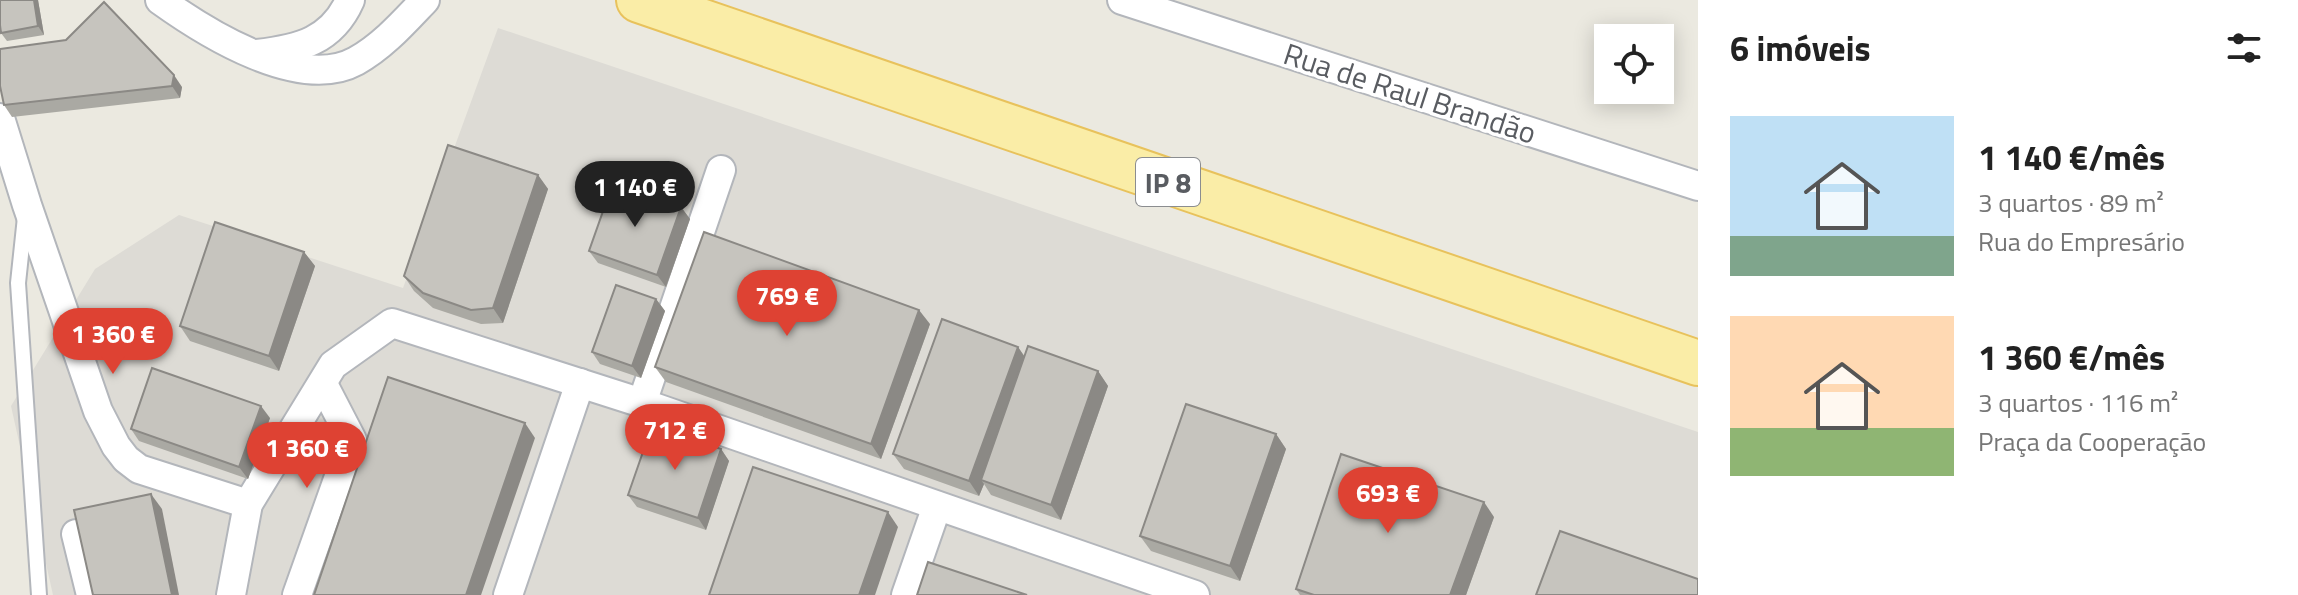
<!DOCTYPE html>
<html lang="pt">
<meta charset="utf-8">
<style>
body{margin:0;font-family:"Titillium Web",sans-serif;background:#f2f2f2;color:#222;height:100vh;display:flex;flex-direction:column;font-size:30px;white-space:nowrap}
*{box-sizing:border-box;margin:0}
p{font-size:26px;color:#767676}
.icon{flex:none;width:44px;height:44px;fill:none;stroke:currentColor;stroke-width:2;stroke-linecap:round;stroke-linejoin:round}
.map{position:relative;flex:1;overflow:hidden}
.sheet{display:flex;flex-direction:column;background:#fff;width:600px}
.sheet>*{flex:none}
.fabs{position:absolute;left:1594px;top:24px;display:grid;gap:16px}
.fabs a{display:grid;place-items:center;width:80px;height:80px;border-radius:0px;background:#fff;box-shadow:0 4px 20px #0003;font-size:40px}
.price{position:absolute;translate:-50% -68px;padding:0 18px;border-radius:28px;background:#de4233;color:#fff;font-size:26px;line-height:52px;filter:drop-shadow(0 2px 4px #0008)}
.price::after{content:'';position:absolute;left:50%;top:48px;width:24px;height:18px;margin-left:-12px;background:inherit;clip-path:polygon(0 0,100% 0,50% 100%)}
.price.on{background:#222;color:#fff}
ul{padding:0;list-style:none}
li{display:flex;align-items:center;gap:24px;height:200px;padding:0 32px}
li span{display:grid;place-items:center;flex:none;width:224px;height:160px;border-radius:0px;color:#555}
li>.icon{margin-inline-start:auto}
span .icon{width:96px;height:96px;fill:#fffc;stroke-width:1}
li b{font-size:34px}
h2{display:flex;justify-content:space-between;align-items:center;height:96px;padding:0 32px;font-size:34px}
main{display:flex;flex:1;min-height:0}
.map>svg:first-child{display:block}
.industrial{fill:#dddbd5}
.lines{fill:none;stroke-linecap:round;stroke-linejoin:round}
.lane-casing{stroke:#b3b6bb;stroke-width:18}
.street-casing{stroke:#b3b6bb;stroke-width:32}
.primary-casing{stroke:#e8c25c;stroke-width:48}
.lane{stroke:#fff;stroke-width:14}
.street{stroke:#fff;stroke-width:28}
.primary{stroke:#faeda7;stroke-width:44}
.wall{fill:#aaa9a3}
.shaded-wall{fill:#8b8985}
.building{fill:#c6c4be;stroke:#8b8985;stroke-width:2}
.labels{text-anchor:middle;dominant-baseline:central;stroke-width:7;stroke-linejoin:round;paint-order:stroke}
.shield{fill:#fff;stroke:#8b8d90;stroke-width:2}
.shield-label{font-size:28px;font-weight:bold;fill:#595c61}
.street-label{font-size:30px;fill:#595c61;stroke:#fff}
</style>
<main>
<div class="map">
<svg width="1698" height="595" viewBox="0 0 1698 595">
<rect width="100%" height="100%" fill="#ebe9e0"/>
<polygon class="industrial" points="498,28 1698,432 1698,595 53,595 11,406 95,269 179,215 403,288"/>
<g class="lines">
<defs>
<polyline id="lane" points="25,217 18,283 39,595"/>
<g id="street">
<path d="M160 0C206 33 300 92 356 61 383 46 404 22 425 0"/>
<polyline points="1122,0 1698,186"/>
<path d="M257 54C299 49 332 41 350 0"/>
<polyline points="0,118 27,205 98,411 116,446 126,459 139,469 248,504"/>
<polyline points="642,403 721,170"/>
<polyline points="76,534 91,595"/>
<polyline points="231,595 248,504 333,365 392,323 642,403 1195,595"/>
<polyline points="297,595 352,440 323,384"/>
<polyline points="508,595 580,383"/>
<polyline points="906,595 937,506"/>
</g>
<polyline id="primary" points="639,0 1698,363"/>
</defs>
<use href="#lane" class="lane-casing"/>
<use href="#street" class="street-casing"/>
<use href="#primary" class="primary-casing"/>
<use href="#lane" class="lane"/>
<use href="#street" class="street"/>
<use href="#primary" class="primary"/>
</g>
<g class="wall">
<polygon points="38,0 44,35 7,41 1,33"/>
<polygon points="0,49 182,87 180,98 12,117 4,105"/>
<polygon points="538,175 548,189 503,323 481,324 433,308 414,291 404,276"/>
<polygon points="681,207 690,219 666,287 598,263 589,251"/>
<polygon points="304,252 315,266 279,371 190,341 180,326"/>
<polygon points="656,299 665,311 641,378 600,364 592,352"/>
<polygon points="930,324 881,459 666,382 655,367"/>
<polygon points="1018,347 1025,357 1098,371 1108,386 1061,520 991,495 984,484 979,496 904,469 893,454"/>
<polygon points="270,418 248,479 139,441 131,429"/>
<polygon points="1276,434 1286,449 1240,581 1151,551 1140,536"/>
<polygon points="721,449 729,461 706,530 637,507 628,495"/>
<polygon points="1494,517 1466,595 1300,595 1296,589"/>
</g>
<g class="shaded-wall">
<polygon points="34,0 38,0 44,35 38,26"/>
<polygon points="174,75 182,87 180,98 172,86"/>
<polygon points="538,175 548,189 503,323 493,308"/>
<polygon points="681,207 690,219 666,287 657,275"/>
<polygon points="304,252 315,266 279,371 269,356"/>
<polygon points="656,299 665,311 641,378 632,366"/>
<polygon points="919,310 930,324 881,459 871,444"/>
<polygon points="1018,347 1028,362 981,480 984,484 979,496 969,481"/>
<polygon points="1098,371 1108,386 1061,520 1051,505"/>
<polygon points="261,406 270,418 248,479 239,467"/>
<polygon points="525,423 535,438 481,595 466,595"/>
<polygon points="1276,434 1286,449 1240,581 1230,566"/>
<polygon points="721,449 729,461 706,530 698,518"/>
<polygon points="151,494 162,509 179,595 172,595"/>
<polygon points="1484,502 1494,517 1466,595 1450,595"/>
<polygon points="888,512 898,527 875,595 859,595"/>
</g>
<g class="building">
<polygon points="0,0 34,0 38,26 1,33 0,25"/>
<polygon points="104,2 174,75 172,86 4,105 0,86 0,49 66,40"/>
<polygon points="448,145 538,175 493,308 471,310 423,293 404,276"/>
<polygon points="613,183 681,207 657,275 589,251"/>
<polygon points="215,222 304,252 269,356 180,326"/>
<polygon points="704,232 919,310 871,444 655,367"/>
<polygon points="616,285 656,299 632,366 592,352"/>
<polygon points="942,319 1018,347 969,481 893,454"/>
<polygon points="1028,346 1098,371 1051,505 981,480"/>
<polygon points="152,368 261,406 239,467 131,429"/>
<polygon points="388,377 525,423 466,595 314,595"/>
<polygon points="1186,404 1276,434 1230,566 1140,536"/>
<polygon points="652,426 721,449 698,518 628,495"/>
<polygon points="1341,454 1484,502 1450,595 1314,595 1296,589"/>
<polygon points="753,467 888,512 859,595 709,595"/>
<polygon points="151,494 172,595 93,595 74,510"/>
<polygon points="1560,531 1698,579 1698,595 1536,595"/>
<polygon points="928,562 1027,595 917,595"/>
</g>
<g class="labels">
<rect class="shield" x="1136" y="158" width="64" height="48" rx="6"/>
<g class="shield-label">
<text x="1168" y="182">IP 8</text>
</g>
<g class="street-label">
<text transform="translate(1410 93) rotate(18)">Rua de Raul Brandão</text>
</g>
</g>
</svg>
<div class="fabs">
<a><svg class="icon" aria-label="locate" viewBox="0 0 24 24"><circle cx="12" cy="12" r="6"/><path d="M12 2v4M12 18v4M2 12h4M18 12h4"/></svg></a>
</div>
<b class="price on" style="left:635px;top:229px">1 140 €</b>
<b class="price" style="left:787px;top:338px">769 €</b>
<b class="price" style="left:113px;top:376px">1 360 €</b>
<b class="price" style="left:675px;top:472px">712 €</b>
<b class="price" style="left:307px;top:490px">1 360 €</b>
<b class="price" style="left:1388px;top:535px">693 €</b>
</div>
<section class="sheet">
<h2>6 imóveis<svg class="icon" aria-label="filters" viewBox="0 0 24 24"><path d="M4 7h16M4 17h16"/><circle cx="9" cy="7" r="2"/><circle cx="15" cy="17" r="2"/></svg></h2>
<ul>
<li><span style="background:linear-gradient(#bfe0f5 75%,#7fa58c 0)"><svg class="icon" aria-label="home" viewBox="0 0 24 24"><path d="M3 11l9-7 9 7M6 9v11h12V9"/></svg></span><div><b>1 140 €/mês</b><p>3 quartos · 89 m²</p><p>Rua do Empresário</p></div></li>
<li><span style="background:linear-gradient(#ffd9b3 70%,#8fb573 0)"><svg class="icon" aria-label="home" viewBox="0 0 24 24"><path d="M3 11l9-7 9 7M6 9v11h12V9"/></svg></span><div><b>1 360 €/mês</b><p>3 quartos · 116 m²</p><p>Praça da Cooperação</p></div></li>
</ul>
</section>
</main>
